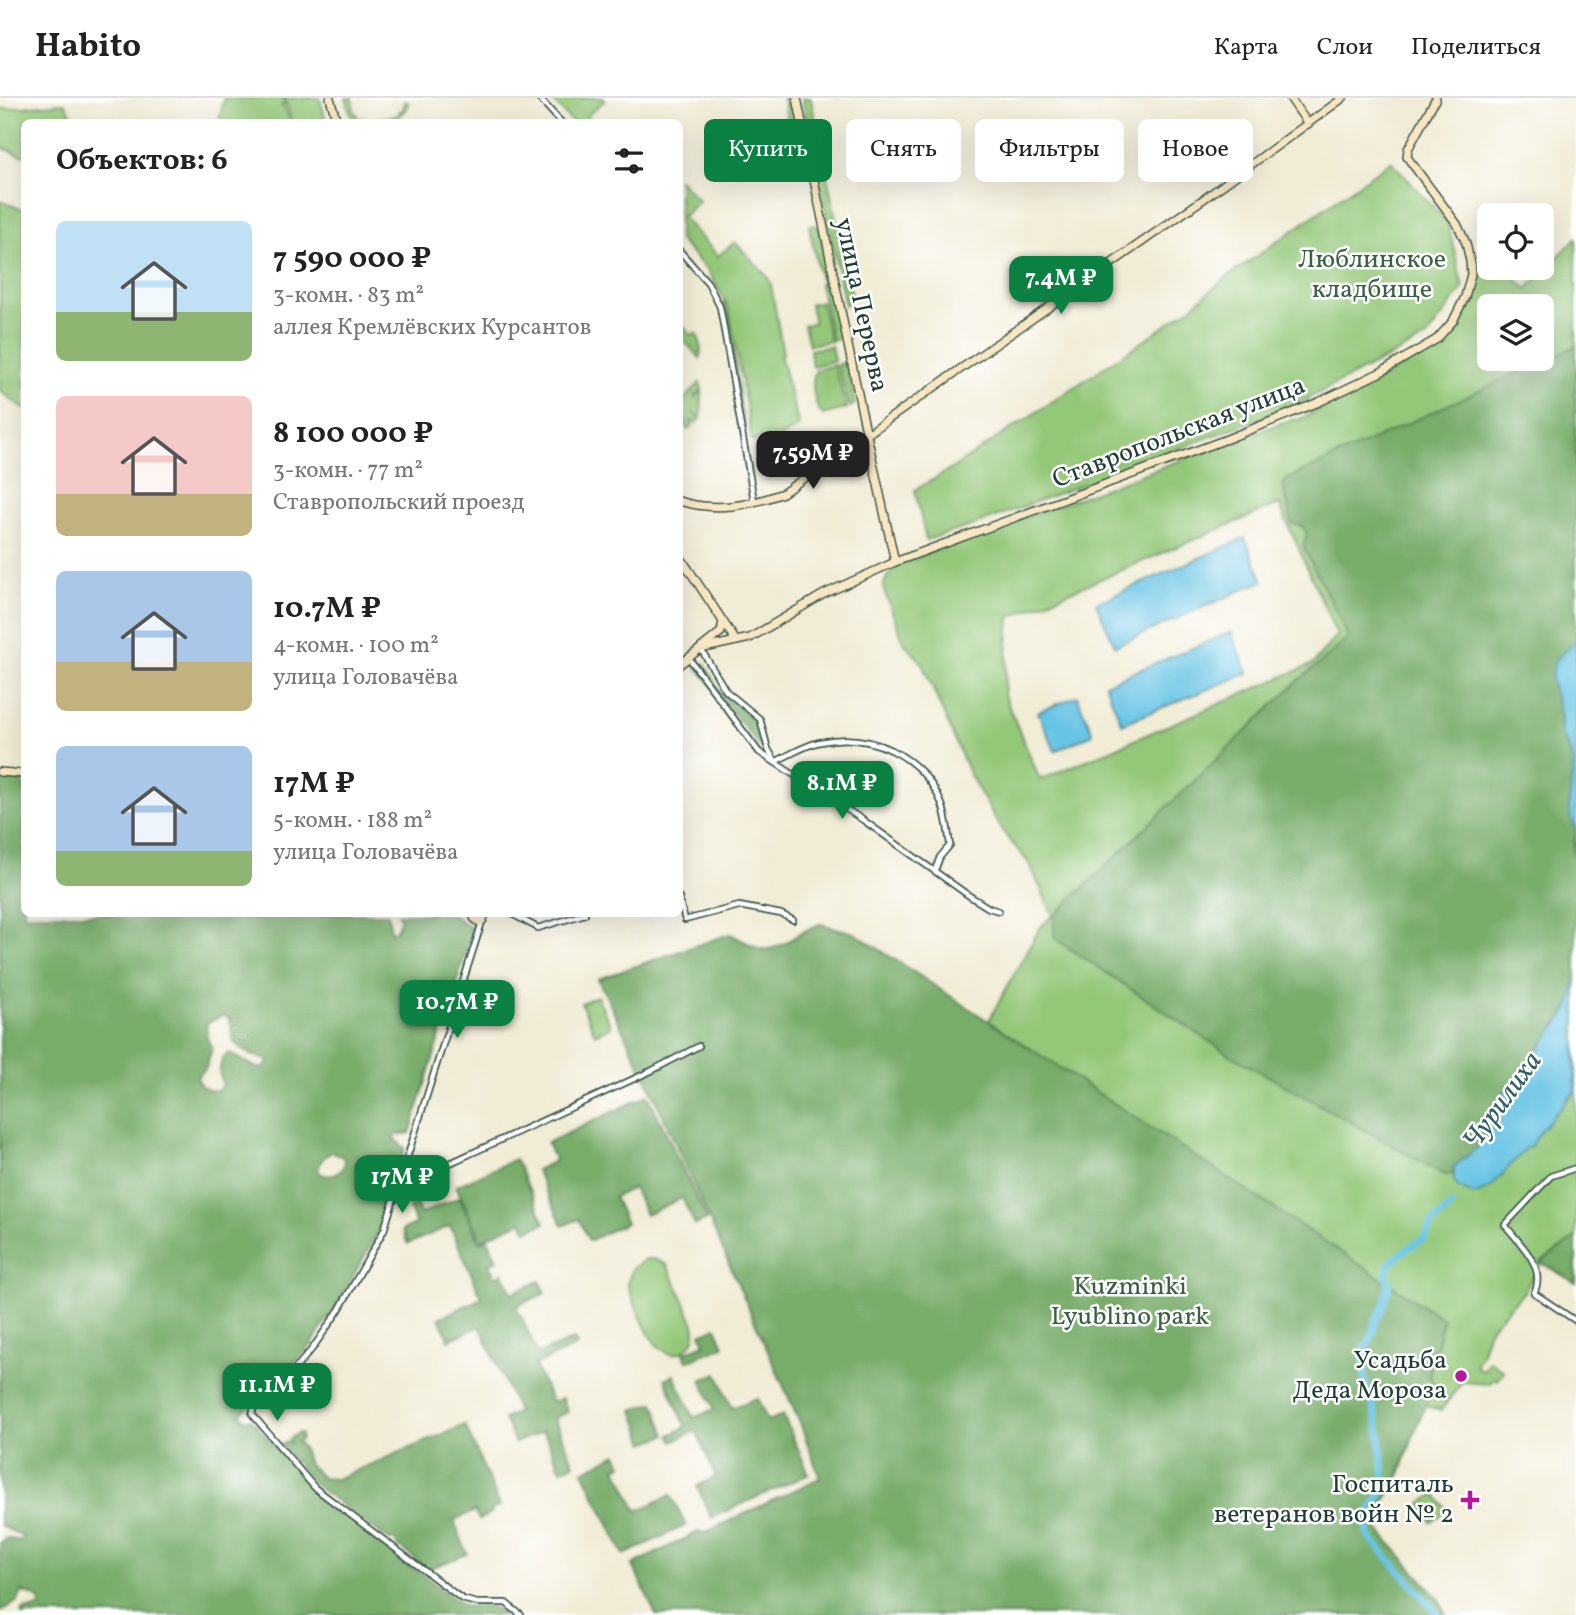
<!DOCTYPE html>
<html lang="ru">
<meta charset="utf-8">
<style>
body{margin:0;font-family:Vollkorn,serif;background:#f2f2f2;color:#222;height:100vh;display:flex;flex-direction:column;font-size:26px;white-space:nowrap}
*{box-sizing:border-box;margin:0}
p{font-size:23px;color:#767676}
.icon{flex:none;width:38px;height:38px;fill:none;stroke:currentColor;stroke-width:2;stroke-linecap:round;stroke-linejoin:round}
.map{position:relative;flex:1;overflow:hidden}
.sheet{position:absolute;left:21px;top:21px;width:662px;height:798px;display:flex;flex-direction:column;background:#fff;border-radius:10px;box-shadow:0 7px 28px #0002}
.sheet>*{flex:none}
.guide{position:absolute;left:704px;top:21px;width:665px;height:63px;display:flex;gap:14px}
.tools{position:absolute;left:1477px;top:105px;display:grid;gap:14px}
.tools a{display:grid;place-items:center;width:77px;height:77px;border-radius:10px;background:#fff;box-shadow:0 7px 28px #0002;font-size:35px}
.price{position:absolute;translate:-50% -60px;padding:0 16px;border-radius:14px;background:#0b8043;color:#fff;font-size:23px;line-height:46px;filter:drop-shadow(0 2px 4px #0008)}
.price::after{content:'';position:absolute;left:50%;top:42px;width:21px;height:16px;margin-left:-10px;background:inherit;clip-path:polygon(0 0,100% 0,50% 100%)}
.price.on{background:#222;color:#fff}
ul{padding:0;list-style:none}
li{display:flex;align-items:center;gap:21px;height:175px;padding:0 35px}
li span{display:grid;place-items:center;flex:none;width:196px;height:140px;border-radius:10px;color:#555}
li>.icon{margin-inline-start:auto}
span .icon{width:84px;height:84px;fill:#fffc;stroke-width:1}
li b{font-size:30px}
h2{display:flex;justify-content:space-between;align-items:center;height:84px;padding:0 35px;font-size:30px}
.pill{padding:0 24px;border-radius:10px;background:#fff;box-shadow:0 7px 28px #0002;font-size:24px;line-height:63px}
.pill.on{background:#0b8043;color:#fff}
header{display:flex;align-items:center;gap:42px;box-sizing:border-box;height:98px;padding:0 35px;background:#fff;border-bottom:2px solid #e0e0e0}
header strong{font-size:33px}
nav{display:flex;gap:38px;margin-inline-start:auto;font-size:24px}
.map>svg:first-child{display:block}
.green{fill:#94c879;stroke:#5a8256;stroke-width:2;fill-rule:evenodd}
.forest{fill:#77ac69;stroke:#4b744e;stroke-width:2;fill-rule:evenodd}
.water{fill:#67c4e5;stroke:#43808c;stroke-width:2}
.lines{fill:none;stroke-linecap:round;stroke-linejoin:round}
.river{stroke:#67c4e5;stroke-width:7}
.street-casing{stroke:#3e574c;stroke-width:8}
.secondary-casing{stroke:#3e574c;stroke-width:10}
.street{stroke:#fff;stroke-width:4.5}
.secondary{stroke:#f9e7c3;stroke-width:7}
.poi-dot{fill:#b5179e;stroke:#fff;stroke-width:2.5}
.labels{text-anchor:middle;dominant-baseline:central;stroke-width:5;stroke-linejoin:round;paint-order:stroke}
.park-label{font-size:26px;fill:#3c6045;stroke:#fff}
.street-label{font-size:26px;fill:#1f3d34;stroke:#fff}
.poi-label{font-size:26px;fill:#1f3d34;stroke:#fff;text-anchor:end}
.water-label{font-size:28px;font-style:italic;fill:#315f60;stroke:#fff}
</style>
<header>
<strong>Habito</strong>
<nav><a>Карта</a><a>Слои</a><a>Поделиться</a></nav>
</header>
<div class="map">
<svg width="1576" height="1517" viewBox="0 0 1576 1517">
<rect width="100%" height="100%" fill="#fff"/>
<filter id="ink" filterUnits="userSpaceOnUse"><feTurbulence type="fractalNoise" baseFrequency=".0143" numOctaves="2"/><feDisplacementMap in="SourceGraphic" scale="14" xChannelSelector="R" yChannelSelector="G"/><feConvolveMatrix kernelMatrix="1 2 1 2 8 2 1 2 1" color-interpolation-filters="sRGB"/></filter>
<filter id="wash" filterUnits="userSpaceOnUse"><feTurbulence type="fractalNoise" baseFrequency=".00686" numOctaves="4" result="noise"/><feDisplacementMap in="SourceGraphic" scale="28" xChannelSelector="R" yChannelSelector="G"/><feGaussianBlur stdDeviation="1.57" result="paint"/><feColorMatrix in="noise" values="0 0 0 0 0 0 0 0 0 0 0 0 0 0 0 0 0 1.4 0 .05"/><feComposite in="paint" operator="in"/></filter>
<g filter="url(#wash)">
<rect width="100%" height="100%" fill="#f1ecd5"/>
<g class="green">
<polygon points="224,0 283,0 285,7 282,7 282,9 285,10 290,24 219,24"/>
<polygon points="285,0 320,0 326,24 292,24"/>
<path d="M346 0H352L355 17 357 16 358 21 364 20V23L399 17V13L403 12 404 3 409 5C397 31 377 25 353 24Z"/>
<polygon points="550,0 604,0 605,2 587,18 593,24 572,24"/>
<polygon points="783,0 792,0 801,47 799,50 793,51"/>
<polygon points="802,0 811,0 821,54 810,40"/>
<polygon points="65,5 76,24 24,24 24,58 0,49 0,11"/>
<polygon points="814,56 824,63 852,199 845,208"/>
<polygon points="1391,63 1448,125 1463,190 1426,240 1295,307 974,427 926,442 915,392 951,371 1136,248 1190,210 1223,182"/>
<polygon points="679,82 699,103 682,119 718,158 735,144 767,178 771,187 783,256 780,257 799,328 774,343 752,343 729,210 708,173 679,142"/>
<polygon points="0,103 24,112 24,311 0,293"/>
<polygon points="815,127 818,129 828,176 826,179 820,181 809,128"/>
<path d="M1576 140V1185L1541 1165 1524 1194 1489 1231 1481 1257 1475 1267 1483 1273 1489 1263 1504 1273 1497 1282 1494 1280 1490 1286 1462 1284 1441 1312 1426 1308C1412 1333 1408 1362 1395 1387 1388 1401 1376 1410 1372 1425L1438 1500 1446 1517H656L633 1467 700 1433 702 1436 820 1380 801 1327 649 986 598 881 730 836 762 852 781 849 801 834 820 826 854 835 988 924 1039 831 1053 817 1029 765 1003 734 970 677 921 563 904 545 883 490 886 481 897 467 1292 321 1298 322 1349 298 1429 253 1451 236 1470 203 1488 145 1489 170H1507L1506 172 1527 191ZM1489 208H1542V261H1489ZM1279 406 1337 537 1313 566 1040 682 1004 597 1010 519Z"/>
<polygon points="827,183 830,186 841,236 838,241 832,243 820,185"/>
<polygon points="724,203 729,220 744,334 728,233 721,205"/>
<polygon points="821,204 830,243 809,247 804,227 814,225 810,206"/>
<path d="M679 224 692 238 695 235C702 243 701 251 700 260L679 237Z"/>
<polygon points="831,248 834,263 812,268 810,252"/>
<polygon points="844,265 846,265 855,306 850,309 837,267"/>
<path d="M834 267 847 310 823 317C814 309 810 283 816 272Z"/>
<polygon points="700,285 702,291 694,300 702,293 701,320 693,314 700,321 696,325 691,323 693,328 688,332 684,328 685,322 683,327 679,323 679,307"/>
<polygon points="597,898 611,929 595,936 581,905"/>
<path d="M646 1161H654L667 1167C673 1181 693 1218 695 1231 696 1238 692 1246 687 1250 655 1276 636 1205 627 1186L633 1170Z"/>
<polygon points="1435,1396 1448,1413 1431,1424 1421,1405"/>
</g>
<g class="forest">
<path d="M1576 248V543L1555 562 1560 629 1573 665 1569 708 1576 733 1573 754 1576 760V881L1570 907 1544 944 1525 977 1496 1004 1484 1041 1477 1050 1454 1069 1453 1076 1445 1077 1230 957 1054 840V818L1297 584C1307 575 1345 546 1348 538L1303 448 1307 436 1302 428 1292 426 1283 387 1287 381Z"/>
<path d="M705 566C711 577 716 590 726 599 744 617 763 620 761 650L696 568Z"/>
<path d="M0 680 24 682V816H388L391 834H395L401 821 398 816H451L473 831 410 1035 396 1037 394 1041 405 1050 380 1131 335 1210 310 1249 285 1275 240 1316 245 1322 251 1321 313 1394 464 1508 490 1509 507 1513 509 1517H21L23 1512 37 1510 41 1506 35 1498 22 1494 18 1503 0 1514V1445L7 1440 19 1443 23 1439 0 1427ZM223 917 230 921 233 944 251 957 269 962 264 970H257L229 955 223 959C220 970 217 976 223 986L218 992H209L200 987 197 979 206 970 212 950 207 939V925ZM333 1054 343 1059 345 1064 342 1072C333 1078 327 1081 318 1073 320 1064 323 1057 333 1054Z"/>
<path d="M820 826 854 835 1443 1221 1429 1279 1433 1283 1426 1308 1419 1321 1395 1387 1374 1416 1372 1425 1438 1500 1446 1517H656L633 1467 700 1433 702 1436 820 1380 801 1327 649 986 598 881 730 836C740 841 750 849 760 851 775 855 804 833 820 826Z"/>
<polygon points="648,997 707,1122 695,1127 682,1100 646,1117 633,1090 614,1099 626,1125 589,1143 579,1121 563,1128 536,1072 555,1063 547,1045"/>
<polygon points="515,1061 545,1125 527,1133 522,1123 481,1142 456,1088"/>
<polygon points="459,1099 480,1144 488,1141 497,1162 489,1166 495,1179 503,1175 512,1195 540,1183 546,1195 516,1208 538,1256 574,1241 577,1248 535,1267 552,1304 562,1300 568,1314 554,1320 574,1366 561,1372 543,1333 515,1345 504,1321 518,1314 480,1228 449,1242 439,1220 482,1200 450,1128 408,1146 402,1132 416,1126 409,1109 416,1106 421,1116"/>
<polygon points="1576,1139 1576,1185 1541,1164"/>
<polygon points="716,1229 724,1248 687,1263 683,1255 705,1246 701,1236"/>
<polygon points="717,1275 732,1310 757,1300 768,1323 783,1317 809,1376 711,1420 697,1388 716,1379 696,1333 673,1343 670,1337 686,1329 665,1281 674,1277 694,1320 714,1311 701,1282"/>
<polygon points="654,1305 666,1337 645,1345 633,1312"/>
<polygon points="465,1327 500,1408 491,1412 492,1415 479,1422 475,1413 454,1422 467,1456 428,1471 396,1446 396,1443 390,1442 316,1388 281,1347 287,1343 290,1347 289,1341 298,1335 301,1336 301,1341 297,1344 303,1350 307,1364 322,1380 336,1381"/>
<polygon points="617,1356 622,1367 616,1370 637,1413 671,1397 686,1427 624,1457 583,1373"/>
</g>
<g class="water">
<polygon points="1245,440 1263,483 1115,548 1096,505"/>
<polygon points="1231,534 1248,575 1122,626 1105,586"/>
<polygon points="1576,543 1576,733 1571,721 1569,708 1573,665 1568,647 1561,636 1561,619 1551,581 1555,562"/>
<polygon points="1077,598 1093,636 1055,653 1038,614"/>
<polygon points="1576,881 1575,993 1542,1031 1530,1049 1526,1050 1491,1089 1475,1097 1458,1089 1454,1083 1454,1069 1477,1050 1484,1041 1496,1004 1506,992 1525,977 1544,944 1564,918 1570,907"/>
</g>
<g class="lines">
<g class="river">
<polyline points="1373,1306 1365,1283 1363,1252 1371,1241 1376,1222 1384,1207 1389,1187 1386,1177 1388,1168 1404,1153 1425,1140 1431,1127 1452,1108"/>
<polyline points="1374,1310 1380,1337 1385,1391 1365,1420 1369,1438 1439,1517"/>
</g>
</g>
</g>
<g filter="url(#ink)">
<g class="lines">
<defs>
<g id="street">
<polyline points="539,0 561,24"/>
<polyline points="679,152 708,185 720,209 754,403"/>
<polyline points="701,551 726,593 760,621 768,651 775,663"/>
<polyline points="688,559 759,654 863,722 968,797 989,810 999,813"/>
<path d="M775 664C789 657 805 647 820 644 870 633 921 657 941 704 947 717 948 733 950 747L940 759 935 772"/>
<polyline points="679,800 685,822 739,808 781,816 793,822"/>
<polyline points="512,816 538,830 585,816"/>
<polyline points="482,824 384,1132 339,1212 312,1251 289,1278 254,1309 252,1316 315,1390 462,1501 477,1505 506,1505 521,1517"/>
<path d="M1576 1070 1551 1078 1505 1127C1520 1146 1547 1169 1534 1195L1576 1223"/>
<polyline points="400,1088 651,973 699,948"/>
</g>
<g id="secondary">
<polyline points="330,0 337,24"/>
<polyline points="797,0 861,310 895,464"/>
<polyline points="1290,0 1308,26"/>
<path d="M679 403C716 414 748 408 783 395L1205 100 1343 0"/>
<polyline points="679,457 736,543"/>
<polyline points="701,550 721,534 723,523"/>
<polyline points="679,567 700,551 750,540 824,496 895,464 1227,341 1319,304 1381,274 1437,241 1453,223 1465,199 1471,176 1470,163 1466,145 1457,126 1407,59 1408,51 1436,0"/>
<polyline points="0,674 24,676"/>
<polyline points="474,816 474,820 479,824 483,822 485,816"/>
</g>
</defs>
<use href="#street" class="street-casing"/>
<use href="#secondary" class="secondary-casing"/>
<use href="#street" class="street"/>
<use href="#secondary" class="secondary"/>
</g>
</g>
<g class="poi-dot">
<circle cx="1461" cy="1278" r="7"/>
<path d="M1466.5 1391.5h7v7h7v7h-7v7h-7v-7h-7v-7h7z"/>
</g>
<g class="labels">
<g class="park-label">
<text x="1372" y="162">Люблинское<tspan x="1372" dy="30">кладбище</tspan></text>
<text x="1130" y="1189">Kuzminki<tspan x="1130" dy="30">Lyublino park</tspan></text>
</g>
<g class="street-label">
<text transform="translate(861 207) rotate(78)">улица Перерва</text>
<text transform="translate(1179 335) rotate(-21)">Ставропольская улица</text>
</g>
<g class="poi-label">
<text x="1447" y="1263">Усадьба<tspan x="1447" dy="30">Деда Мороза</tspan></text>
<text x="1454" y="1387">Госпиталь<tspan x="1454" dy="30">ветеранов войн № 2</tspan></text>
</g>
<g class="water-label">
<text transform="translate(1503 1003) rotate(-54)">Чурилиха</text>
</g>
</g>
</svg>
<div class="tools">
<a><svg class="icon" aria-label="locate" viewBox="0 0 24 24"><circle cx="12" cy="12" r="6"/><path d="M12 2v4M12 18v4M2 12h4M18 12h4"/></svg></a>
<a><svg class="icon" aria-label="layers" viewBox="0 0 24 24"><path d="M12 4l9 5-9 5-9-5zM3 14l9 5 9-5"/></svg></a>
</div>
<b class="price" style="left:1061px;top:218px">7.4M ₽</b>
<b class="price on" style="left:813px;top:393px">7.59M ₽</b>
<b class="price" style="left:842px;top:723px">8.1M ₽</b>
<b class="price" style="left:457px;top:942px">10.7M ₽</b>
<b class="price" style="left:402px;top:1117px">17M ₽</b>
<b class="price" style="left:277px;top:1325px">11.1M ₽</b>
<div class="guide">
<a class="pill on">Купить</a>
<a class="pill">Снять</a>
<a class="pill">Фильтры</a>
<a class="pill">Новое</a>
</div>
<section class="sheet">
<h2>Объектов: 6<svg class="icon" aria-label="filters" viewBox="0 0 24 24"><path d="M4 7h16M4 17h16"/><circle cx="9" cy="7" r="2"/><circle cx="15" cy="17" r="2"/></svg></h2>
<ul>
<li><span style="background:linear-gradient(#bfe0f5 65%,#8fb573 0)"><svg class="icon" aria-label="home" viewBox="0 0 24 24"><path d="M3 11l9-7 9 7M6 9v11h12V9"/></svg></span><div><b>7 590 000 ₽</b><p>3-комн. · 83 m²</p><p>аллея Кремлёвских Курсантов</p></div></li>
<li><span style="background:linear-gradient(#f6c9c9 70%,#c2b280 0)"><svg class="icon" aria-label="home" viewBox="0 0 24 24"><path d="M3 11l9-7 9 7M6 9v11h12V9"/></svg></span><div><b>8 100 000 ₽</b><p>3-комн. · 77 m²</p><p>Ставропольский проезд</p></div></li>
<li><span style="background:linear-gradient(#a9c7e8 65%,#c2b280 0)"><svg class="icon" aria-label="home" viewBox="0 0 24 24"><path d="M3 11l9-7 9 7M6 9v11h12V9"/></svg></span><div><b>10.7M ₽</b><p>4-комн. · 100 m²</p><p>улица Головачёва</p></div></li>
<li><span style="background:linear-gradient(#a9c7e8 75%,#8fb573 0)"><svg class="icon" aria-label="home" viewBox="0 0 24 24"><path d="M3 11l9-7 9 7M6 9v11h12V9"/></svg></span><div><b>17M ₽</b><p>5-комн. · 188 m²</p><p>улица Головачёва</p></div></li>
</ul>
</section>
</div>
